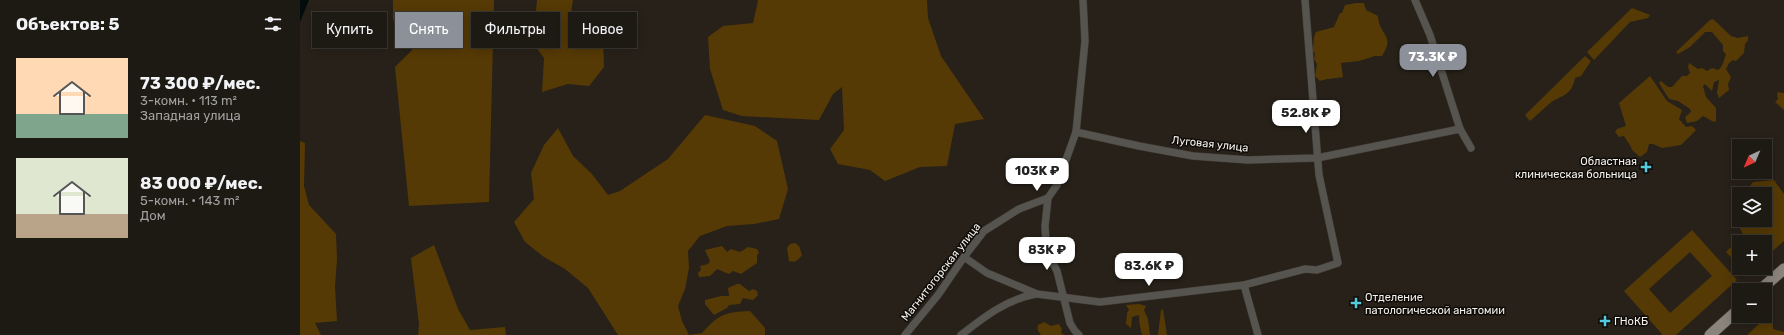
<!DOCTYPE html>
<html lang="ru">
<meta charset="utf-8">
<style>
body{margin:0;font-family:Rubik,sans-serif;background:#2a2621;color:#f1f3f6;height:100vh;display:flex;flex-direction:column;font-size:15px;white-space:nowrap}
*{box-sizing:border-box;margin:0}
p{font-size:13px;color:#a0a0a0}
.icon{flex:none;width:22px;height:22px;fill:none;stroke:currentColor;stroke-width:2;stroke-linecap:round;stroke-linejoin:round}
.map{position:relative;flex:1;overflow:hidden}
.panel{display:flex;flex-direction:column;background:#1d1913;width:300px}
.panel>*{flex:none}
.banner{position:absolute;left:12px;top:12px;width:380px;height:36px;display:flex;gap:8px}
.needle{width:26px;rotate:224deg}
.buttons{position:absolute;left:1432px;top:139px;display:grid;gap:8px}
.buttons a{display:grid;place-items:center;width:40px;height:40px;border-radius:0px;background:#1d1913;box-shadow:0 2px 10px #0003,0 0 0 1px #3b3833;font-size:20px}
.price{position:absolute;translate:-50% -34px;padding:0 9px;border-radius:8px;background:#fff;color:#222;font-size:13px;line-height:26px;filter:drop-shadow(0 1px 2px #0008)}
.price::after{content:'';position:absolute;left:50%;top:24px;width:12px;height:9px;margin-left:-6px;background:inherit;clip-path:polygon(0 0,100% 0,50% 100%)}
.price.current{background:#8c9099;color:#fff}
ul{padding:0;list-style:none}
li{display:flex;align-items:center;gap:12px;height:100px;padding:0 16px}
li span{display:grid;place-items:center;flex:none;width:112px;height:80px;border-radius:0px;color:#555}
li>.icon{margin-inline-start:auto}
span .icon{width:48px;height:48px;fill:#fffc;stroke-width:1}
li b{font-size:17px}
h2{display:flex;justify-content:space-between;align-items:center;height:48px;padding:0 16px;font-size:17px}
.pill{padding:0 14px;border-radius:0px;background:#1d1913;box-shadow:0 2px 10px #0003,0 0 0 1px #3b3833;font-size:14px;line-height:36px}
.pill.current{background:#8c9099;color:#fff}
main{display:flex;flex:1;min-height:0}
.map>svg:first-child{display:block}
.green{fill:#563a05;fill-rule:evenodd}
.water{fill:#020b0e}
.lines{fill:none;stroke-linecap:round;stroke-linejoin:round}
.street-casing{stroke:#443e37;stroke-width:8}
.primary-casing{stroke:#443e37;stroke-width:12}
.street{stroke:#56544f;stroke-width:7}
.primary{stroke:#8a847c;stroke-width:11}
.poi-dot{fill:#55cadf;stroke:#0e0b08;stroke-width:1.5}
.labels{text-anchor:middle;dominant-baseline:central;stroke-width:3;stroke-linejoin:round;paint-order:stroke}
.street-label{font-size:11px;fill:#f6f2ec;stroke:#0e0b08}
.poi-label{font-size:11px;fill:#f6f2ec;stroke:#0e0b08;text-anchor:start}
</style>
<main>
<section class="panel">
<h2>Объектов: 5<svg class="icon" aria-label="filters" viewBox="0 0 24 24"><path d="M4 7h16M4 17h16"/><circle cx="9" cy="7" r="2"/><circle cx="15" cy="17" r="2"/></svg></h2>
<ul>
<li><span style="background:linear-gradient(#ffd9b3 70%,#7fa58c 0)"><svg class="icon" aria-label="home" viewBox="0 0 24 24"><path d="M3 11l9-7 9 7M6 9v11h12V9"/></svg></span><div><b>73 300 ₽/мес.</b><p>3-комн. · 113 m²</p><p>Западная улица</p></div></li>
<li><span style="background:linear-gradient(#dfe7d0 70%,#b9a48a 0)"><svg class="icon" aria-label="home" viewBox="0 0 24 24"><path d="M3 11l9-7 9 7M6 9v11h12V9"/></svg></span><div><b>83 000 ₽/мес.</b><p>5-комн. · 143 m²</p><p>Дом</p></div></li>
</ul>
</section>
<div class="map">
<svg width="1484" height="335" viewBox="0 0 1484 335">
<rect width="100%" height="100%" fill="#272119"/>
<g class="green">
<polygon points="93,0 194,0 189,202 109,206 95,67 114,48 93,20"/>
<polygon points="237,0 273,0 267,39 291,16 303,39 304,67 289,86 268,84 242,92 244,58 233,43"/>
<polygon points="457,0 627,0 628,18 641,56 684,119 655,124 647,166 620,167 585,181 570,170 538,164 530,149 544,130 542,87 533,94 519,120 442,116 423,110 410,69 408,37 423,26 453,23 458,1"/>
<path d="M1056 3H1064L1066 10 1078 16C1079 36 1096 35 1082 56H1075L1059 61 1041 63 1043 77C1037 78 1024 79 1020 81L1015 76 1017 64 1014 59 1015 54 1012 50C1015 44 1012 40 1016 32L1034 27 1040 13H1042L1045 5Z"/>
<polygon points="1332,8 1350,15 1348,18 1330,22 1294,60 1287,52"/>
<path d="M1413 19 1431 36 1438 38 1448 36V40L1445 44 1444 53 1436 61 1433 60 1429 63 1426 69 1431 77 1428 84 1429 90 1419 98 1417 93 1419 80 1414 82 1412 91 1405 84 1403 86 1406 97 1416 108V121L1414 122 1403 116 1397 121 1387 123 1385 117 1391 112 1390 109 1378 101 1369 99 1359 83 1361 81 1368 87H1372L1382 76H1387L1390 73 1388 67 1389 63 1398 69 1402 68 1407 71 1412 68 1418 70C1423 67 1424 60 1426 54L1423 51V45L1412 32H1405L1390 47 1378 54 1376 52 1410 20Z"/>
<path d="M1285 56 1291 61 1281 76 1275 78C1271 97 1262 94 1249 104 1243 109 1237 115 1230 121L1225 115Z"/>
<polygon points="1350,76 1367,101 1382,110 1379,119 1386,127 1392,126 1396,130 1381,145 1362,148 1353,144 1349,144 1347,152 1340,157 1332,150 1331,147 1324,136 1319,137 1315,132 1317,129 1326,126 1319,103"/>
<polygon points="1478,92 1484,93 1484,110 1475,102 1478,99 1477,94"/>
<path d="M405 115 455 126 477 141 488 189 479 219 454 224 427 226 400 236 388 251 389 268 385 289 378 306 382 321 389 335 402 333C419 314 425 312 450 311L465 328V335H318L288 288 265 269 244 257 225 242 214 222 234 199 231 173 244 145 258 128 273 156 292 174 308 195 320 191 368 159Z"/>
<polygon points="0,141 5,143 4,186 9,205 36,234 37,259 35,287 37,321 15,323 21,335 0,335"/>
<polygon points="1474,180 1484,194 1484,241 1465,258 1465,242 1439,242 1439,266 1426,252 1443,234 1431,212 1439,200 1439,220 1465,220 1465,194 1444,194 1453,182"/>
<path d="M1392 230 1437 280 1376 335H1361L1362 334 1324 291ZM1390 252 1412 276 1370 313 1349 289Z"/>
<path d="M495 243 499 246 502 255C498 260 496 263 489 261L487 248 490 244Z"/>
<polygon points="134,245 158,309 170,330 205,327 206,335 118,335 119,324 111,258"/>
<polygon points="422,246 427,252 431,249 440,252 448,247 457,249 459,253 457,255 457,263 441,274 433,271 429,274 417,269 410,276 399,277 398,273 401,270 400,266 408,264 410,261 405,250"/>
<polygon points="437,284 440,284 449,291 453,289 457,291 458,295 453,300 443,298 440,304 429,305 427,308 414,315 405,304 405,300 421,296 429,296 428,288"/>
<path d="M839 304 846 306 844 310 848 319 850 335H842C840 328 839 322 839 315L832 317 831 328 826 324 827 313 829 310 826 305Z"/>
<polygon points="863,309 867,335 858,335 861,310"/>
<polygon points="1472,312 1473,329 1484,332 1484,335 1447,335"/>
<path d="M744 322 751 326 759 324 762 329 761 333 765 335H741C739 331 736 330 738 325Z"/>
</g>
<polygon class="water" points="0,0 9,0 0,22"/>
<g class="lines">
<defs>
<g id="street">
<polyline points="1115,0 1130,35 1160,129 1171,148"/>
<polyline points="776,132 839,146 893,156 948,160 1017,158 1160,129"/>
<polyline points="748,198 745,226 746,242 749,256 757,271 770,323 775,331 779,335"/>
<polyline points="664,257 687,273 737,294 800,302 944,285 1005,269 1017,270 1038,263 1019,175 1005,0"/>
<polyline points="944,285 958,335"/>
<polyline points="605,335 638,295 664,257 684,231 719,209 748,198 757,185 776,132 785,41 783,0"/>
<path d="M661 335C684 317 707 299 736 294"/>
</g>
<g id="primary">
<polyline points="1460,290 1484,269"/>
<polyline points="1410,335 1439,309"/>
</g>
</defs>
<use href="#street" class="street-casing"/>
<use href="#primary" class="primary-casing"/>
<use href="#street" class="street"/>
<use href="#primary" class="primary"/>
</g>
<g class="poi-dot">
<path d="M1344 161h4v4h4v4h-4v4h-4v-4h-4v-4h4z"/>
<path d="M1054 297h4v4h4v4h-4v4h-4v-4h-4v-4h4z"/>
<path d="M1303 315h4v4h4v4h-4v4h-4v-4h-4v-4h4z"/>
</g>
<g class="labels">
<g class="street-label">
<text transform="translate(910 144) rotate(6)">Луговая улица</text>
<text transform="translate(641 272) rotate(-52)">Магнитогорская улица</text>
</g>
<g class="poi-label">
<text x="1337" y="161" text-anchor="end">Областная<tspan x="1337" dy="13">клиническая больница</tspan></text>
<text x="1065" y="297">Отделение<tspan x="1065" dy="13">патологической анатомии</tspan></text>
<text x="1314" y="321">ГНоКБ</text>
</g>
</g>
</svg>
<div class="buttons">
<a><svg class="needle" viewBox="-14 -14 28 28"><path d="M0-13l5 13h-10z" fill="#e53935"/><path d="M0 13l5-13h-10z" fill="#a0a0a0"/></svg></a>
<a><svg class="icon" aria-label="layers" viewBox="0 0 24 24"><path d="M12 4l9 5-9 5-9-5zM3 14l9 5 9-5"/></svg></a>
<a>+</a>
<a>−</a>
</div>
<b class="price current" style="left:1133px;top:78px">73.3K ₽</b>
<b class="price" style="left:1006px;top:134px">52.8K ₽</b>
<b class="price" style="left:737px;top:192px">103K ₽</b>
<b class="price" style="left:747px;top:271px">83K ₽</b>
<b class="price" style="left:849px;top:287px">83.6K ₽</b>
<div class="banner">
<a class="pill">Купить</a>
<a class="pill current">Снять</a>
<a class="pill">Фильтры</a>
<a class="pill">Новое</a>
</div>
</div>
</main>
